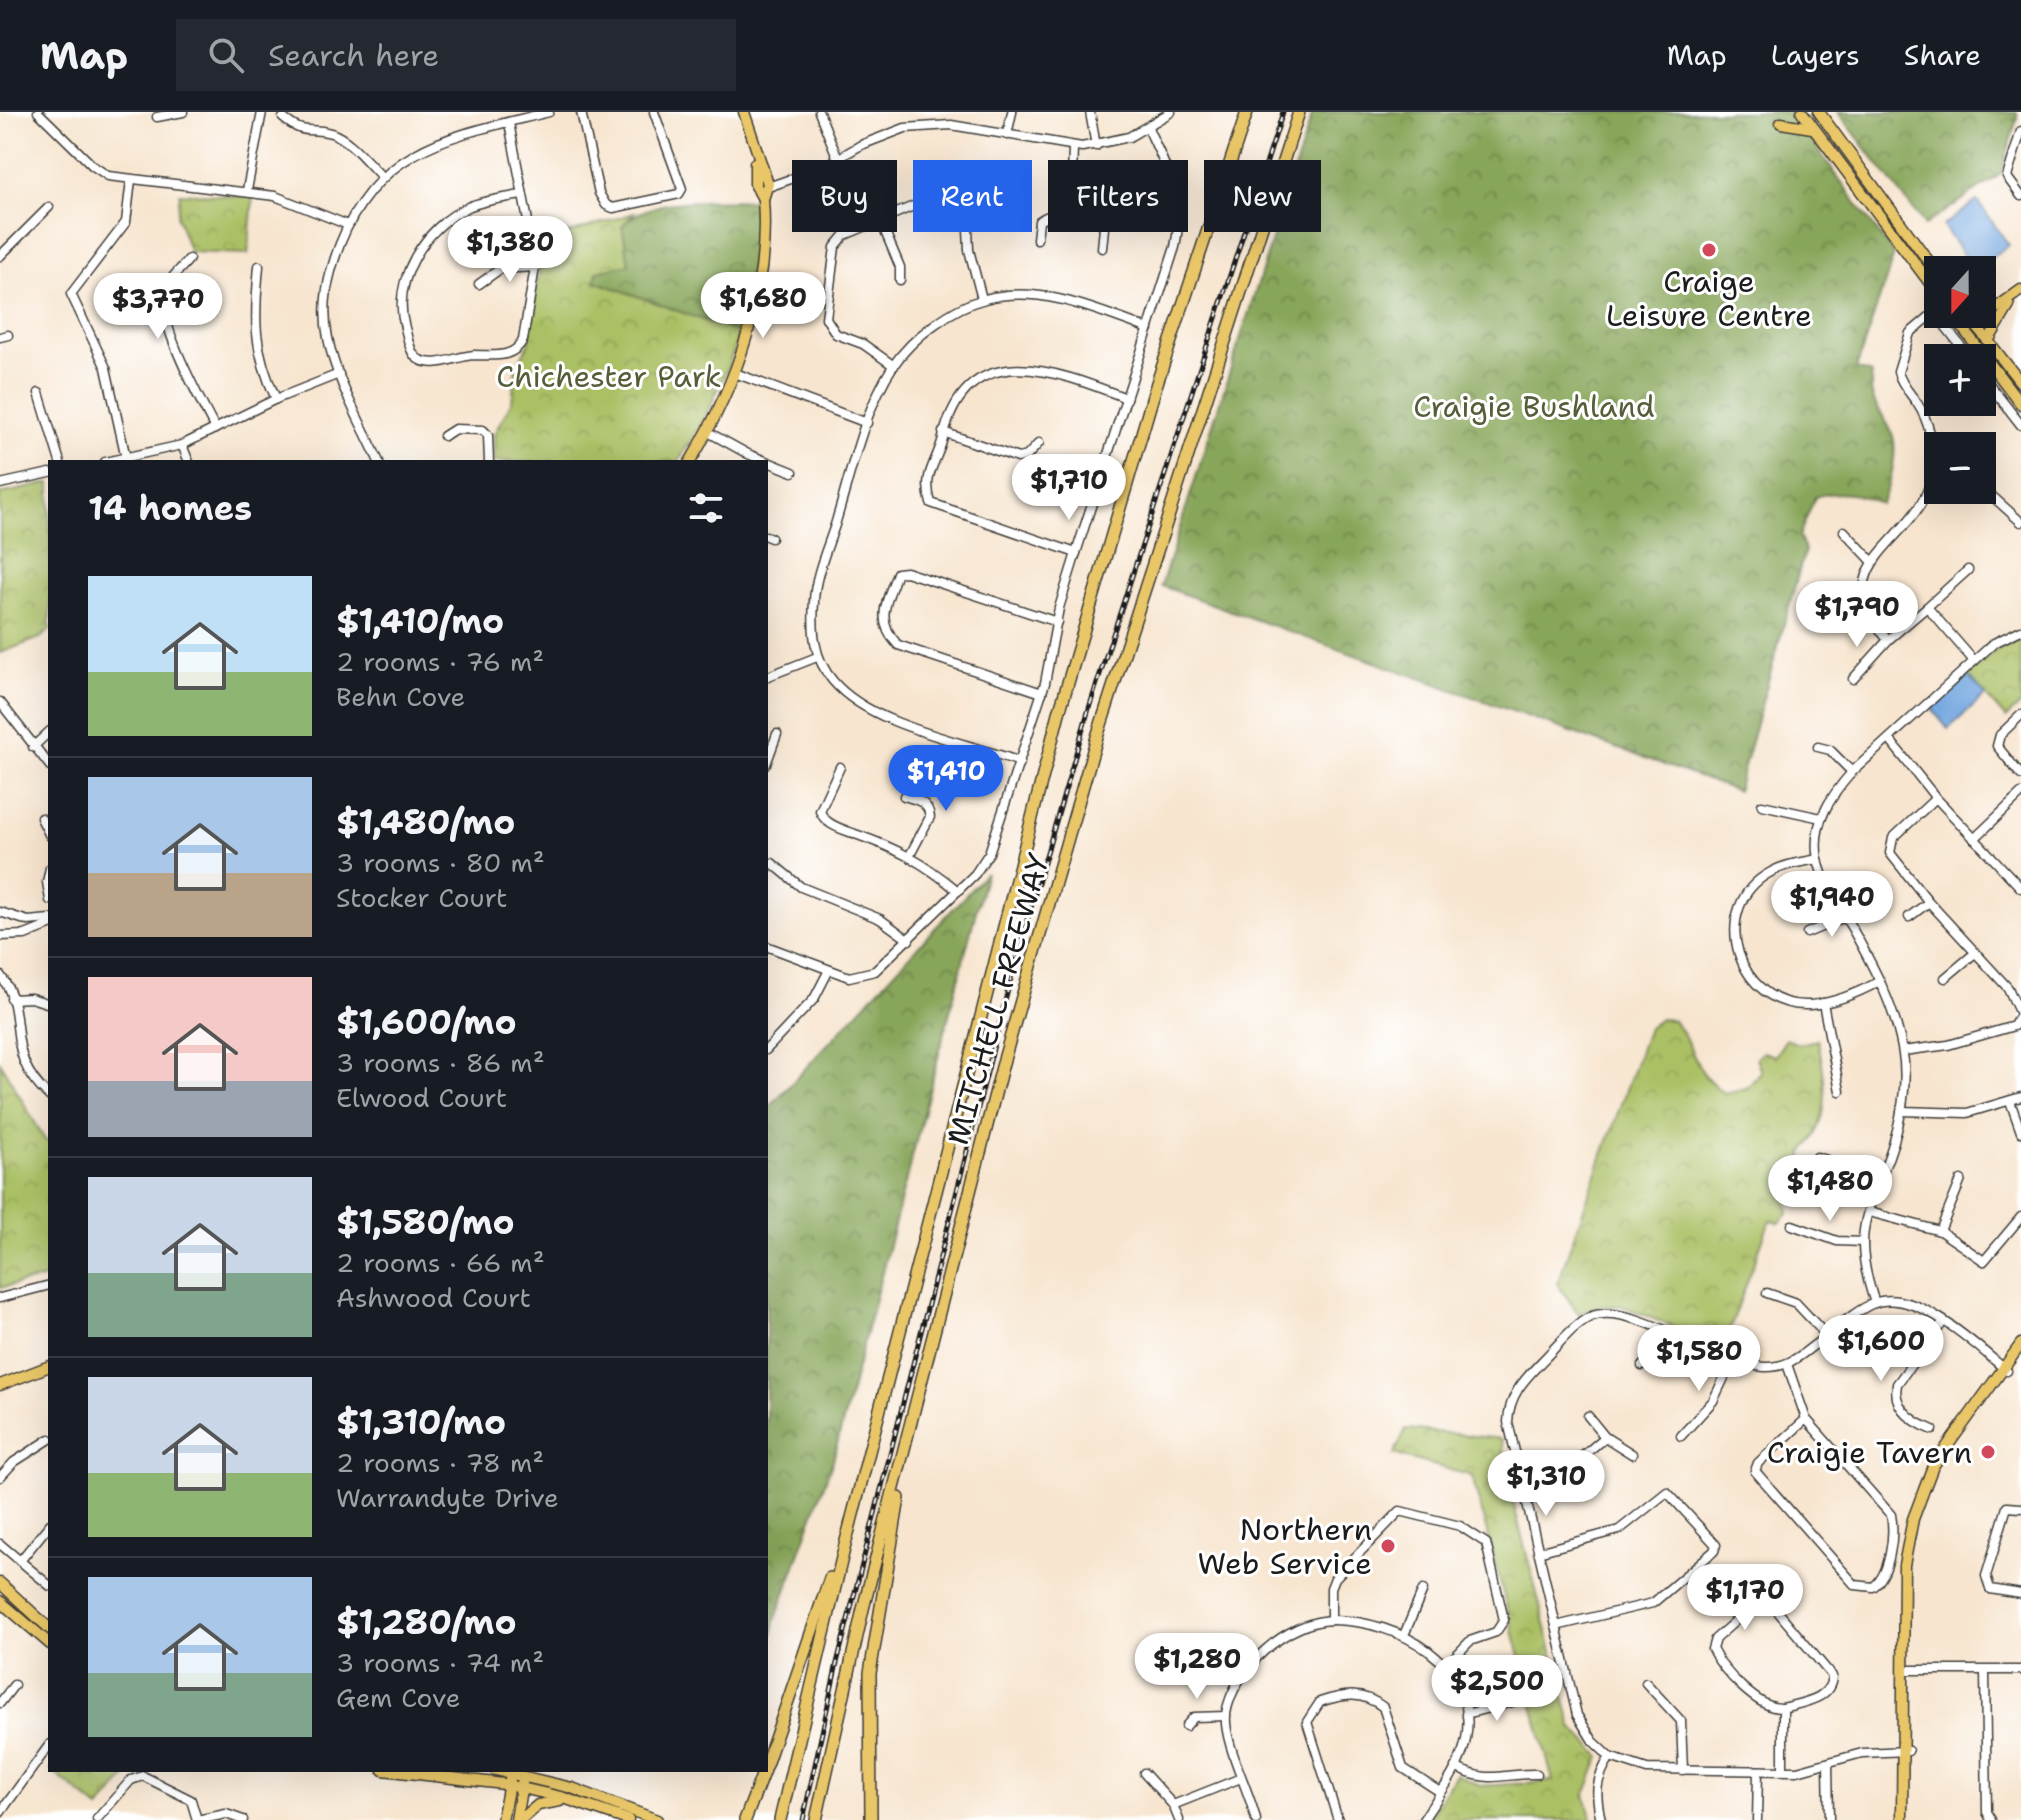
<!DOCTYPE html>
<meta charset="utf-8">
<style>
body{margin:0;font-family:"Shantell Sans",sans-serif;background:#242831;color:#f1f3f6;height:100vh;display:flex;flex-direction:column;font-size:30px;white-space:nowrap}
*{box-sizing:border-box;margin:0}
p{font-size:26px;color:#9ea1a6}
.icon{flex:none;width:44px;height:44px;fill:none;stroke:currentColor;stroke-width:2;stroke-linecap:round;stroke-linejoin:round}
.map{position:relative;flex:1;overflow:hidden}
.drawer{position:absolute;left:48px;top:348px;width:720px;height:1312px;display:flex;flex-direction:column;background:#171b24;border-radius:0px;box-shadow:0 8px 32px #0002}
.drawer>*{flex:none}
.banner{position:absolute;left:792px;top:48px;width:760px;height:72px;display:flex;gap:16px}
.needle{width:52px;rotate:201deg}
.controls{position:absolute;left:1924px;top:144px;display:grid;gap:16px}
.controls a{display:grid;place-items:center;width:72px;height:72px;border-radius:0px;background:#171b24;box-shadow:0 8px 32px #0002;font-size:40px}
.price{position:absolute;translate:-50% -68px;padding:0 18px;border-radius:28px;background:#fff;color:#222;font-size:26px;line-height:52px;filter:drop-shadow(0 2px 4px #0008)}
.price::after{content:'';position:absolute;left:50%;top:48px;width:24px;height:18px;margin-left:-12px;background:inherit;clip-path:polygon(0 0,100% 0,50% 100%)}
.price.selected{background:#2563eb;color:#fff}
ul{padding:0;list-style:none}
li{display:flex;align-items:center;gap:24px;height:200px;padding:0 40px}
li+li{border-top:2px solid #363941}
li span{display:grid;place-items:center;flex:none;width:224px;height:160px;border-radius:0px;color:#555}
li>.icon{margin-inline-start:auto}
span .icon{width:96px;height:96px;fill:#fffc;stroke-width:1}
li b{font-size:34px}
h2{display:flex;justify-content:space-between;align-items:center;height:96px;padding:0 40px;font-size:34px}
.chip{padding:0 28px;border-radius:0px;background:#171b24;box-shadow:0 8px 32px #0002;font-size:28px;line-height:72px}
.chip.selected{background:#2563eb;color:#fff}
header{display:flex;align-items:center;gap:48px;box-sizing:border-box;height:112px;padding:0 40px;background:#171b24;border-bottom:2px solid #363941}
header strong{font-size:38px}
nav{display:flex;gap:44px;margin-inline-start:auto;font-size:28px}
.search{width:560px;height:72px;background:#242831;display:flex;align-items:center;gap:20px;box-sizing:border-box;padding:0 28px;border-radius:0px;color:#9ea1a6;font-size:30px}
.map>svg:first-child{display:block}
.forest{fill:url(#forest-crowns);stroke:#52613b;stroke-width:2}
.park{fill:url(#park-crowns);stroke:#646e40;stroke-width:2}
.water{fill:#75a7e0;stroke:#48627e;stroke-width:2}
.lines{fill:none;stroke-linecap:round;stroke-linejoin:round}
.minor-casing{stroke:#3d3a37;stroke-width:11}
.major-casing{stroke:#3d3a37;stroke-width:13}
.highway-casing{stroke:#3d3a37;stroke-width:14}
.minor{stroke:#fff;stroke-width:8}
.major{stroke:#e9c769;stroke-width:10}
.highway{stroke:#e9c769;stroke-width:11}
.rail-casing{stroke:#1c1c1c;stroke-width:5}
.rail{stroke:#fff;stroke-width:2;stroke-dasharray:6;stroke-linecap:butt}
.poi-dot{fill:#d1495b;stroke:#fff;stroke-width:3}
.labels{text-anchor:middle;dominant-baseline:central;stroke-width:6;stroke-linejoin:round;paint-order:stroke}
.poi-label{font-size:30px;fill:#1c1c1c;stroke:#fff;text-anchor:end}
.park-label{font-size:30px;fill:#555e39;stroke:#fff}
.street-label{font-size:30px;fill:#1c1c1c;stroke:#fff}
</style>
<header>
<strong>Map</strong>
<div class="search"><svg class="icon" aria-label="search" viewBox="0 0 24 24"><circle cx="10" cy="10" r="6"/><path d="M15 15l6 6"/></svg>Search here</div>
<nav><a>Map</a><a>Layers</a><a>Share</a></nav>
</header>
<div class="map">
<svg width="2021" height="1708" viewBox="0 0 2021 1708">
<defs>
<pattern id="forest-crowns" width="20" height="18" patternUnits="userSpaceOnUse" patternTransform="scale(2)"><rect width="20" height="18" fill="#88a65a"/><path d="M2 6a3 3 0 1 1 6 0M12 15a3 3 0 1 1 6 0" fill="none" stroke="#6e864a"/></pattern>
<pattern id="park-crowns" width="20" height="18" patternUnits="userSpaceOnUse" patternTransform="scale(2)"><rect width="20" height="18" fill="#abc065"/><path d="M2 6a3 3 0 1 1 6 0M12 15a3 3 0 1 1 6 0" fill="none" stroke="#93a457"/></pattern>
</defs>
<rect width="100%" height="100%" fill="#fff"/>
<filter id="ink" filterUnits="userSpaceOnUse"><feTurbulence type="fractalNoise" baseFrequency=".0125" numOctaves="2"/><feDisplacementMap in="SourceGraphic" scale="16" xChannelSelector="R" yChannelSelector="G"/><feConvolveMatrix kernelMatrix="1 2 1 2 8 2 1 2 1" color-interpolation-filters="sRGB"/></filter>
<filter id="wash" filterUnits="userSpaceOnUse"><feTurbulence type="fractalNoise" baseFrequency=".006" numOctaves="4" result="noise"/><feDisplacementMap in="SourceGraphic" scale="32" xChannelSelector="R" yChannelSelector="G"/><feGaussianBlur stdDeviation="1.8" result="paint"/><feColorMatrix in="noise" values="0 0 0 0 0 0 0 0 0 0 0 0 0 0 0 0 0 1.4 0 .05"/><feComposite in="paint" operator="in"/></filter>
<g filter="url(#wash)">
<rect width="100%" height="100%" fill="#f7e5cf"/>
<g class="forest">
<path d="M1313 0H1791L1894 143 1856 257 1872 262C1867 291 1880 295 1891 319 1900 338 1890 376 1880 392 1862 381 1835 378 1815 385L1799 424 1805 438 1737 679 1161 474Z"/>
<polygon points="1838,0 2017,0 2017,6 2001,62 1925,113"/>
<path d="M756 88 754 134 739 221 595 169 597 159 629 152 622 114C651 82 715 90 756 88Z"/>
<polygon points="986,761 833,1348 775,1509 766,1554 766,999"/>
</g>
<g class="park">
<polygon points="180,81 253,85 248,142 190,140 177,105"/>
<path d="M634 101 622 114 629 152 597 159 595 169 739 221C726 268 704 309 678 350H494V322L512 289 516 256 529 231 540 153 537 131Z"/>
<polygon points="50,371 50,518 40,526 0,541 0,382"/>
<polygon points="2021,527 2021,592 2006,606 1968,564 1996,538"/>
<path d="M1660 907 1673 908C1697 936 1690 957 1724 981L1747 976 1761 960 1756 946 1763 940 1775 944 1786 927 1798 932 1818 928C1825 969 1834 1006 1803 1040V1055C1790 1064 1785 1087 1789 1101L1779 1111 1770 1108 1723 1235 1622 1194H1600L1579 1202 1557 1172 1648 916Z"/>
<polygon points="0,950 45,1028 50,1030 50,1165 0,1176"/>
<polygon points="1406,1317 1502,1327 1506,1364 1572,1615 1600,1644 1585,1683 1592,1708 1427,1708 1456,1662 1481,1674 1553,1669 1472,1364 1394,1342"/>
<polygon points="51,1658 132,1658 99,1697"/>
</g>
<g class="water">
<polygon points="1977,89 2009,133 1974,158 1943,114"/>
<polygon points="1968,564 1986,583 1948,617 1932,597"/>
</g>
</g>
<g filter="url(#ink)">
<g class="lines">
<defs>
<g id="minor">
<polyline points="38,0 93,54 108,64 275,84 348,113"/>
<polyline points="581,0 599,81 606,93 613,96 679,82 682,77 654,0"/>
<polyline points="819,0 838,47"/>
<polyline points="1090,0 1096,34"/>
<polyline points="157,5 183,0"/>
<path d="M283 6C306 25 308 14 331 21 350 27 367 50 381 64"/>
<path d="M509 11 533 135 535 155 523 228C513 247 494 243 474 243 457 244 437 256 420 248 410 244 408 226 405 216 391 168 425 115 468 95 484 88 505 86 522 83"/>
<polyline points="2021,19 2007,65 2021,84"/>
<polyline points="1007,23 1012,0"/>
<polyline points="768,75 822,56 861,33 905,16 951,13 1082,35 1129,25 1171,0"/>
<polyline points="247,78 262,0"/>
<polyline points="1071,101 1073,35"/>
<polyline points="881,110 900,155 900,168"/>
<path d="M1037 127 1039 109C1057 96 1077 102 1098 105L1104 116 1102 136"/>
<polyline points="0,144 49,95"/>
<path d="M189 147C182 156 170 166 165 176 153 204 201 289 215 317"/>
<path d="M259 154C254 207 253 237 276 287"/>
<polyline points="479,172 500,157 535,155"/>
<polyline points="0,225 8,223"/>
<path d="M1970 246 1939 206 1929 205 1910 221 1898 260C1901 272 1910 281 1917 291 1929 309 1935 334 1933 355 1928 431 1817 444 1888 528L1927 495 1974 549"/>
<polyline points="894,254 863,232 836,222 826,206 835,135 845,123 930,87 959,87 967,97 969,138 982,187"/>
<polyline points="735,261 867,311"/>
<polyline points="1982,263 2021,313"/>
<polyline points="39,281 60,350"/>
<polyline points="708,320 748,342 793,360"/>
<polyline points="943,320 1018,346 1027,344 1039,331"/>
<polyline points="444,324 455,317 483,318 488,323 489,350"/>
<polyline points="182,333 189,350"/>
<polyline points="126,346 106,256 71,182 126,110 131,68"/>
<polyline points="105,350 182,333 276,287 339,262"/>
<path d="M379 350C361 310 336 269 328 226 321 193 328 163 340 132 379 32 457 23 549 0"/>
<polyline points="0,372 50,361"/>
<polyline points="1982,375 2021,410"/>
<polyline points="1844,419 1871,448"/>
<polyline points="766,424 771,426"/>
<path d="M1076 441 931 391C922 362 936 353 943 326 967 223 1057 259 1126 286"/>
<polyline points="1927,495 1968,458"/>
<polyline points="766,565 817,545"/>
<polyline points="1853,567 1888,528"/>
<path d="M1042 581 898 533C874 508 887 489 897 461L906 460 1057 510"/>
<polyline points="0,590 50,654"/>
<polyline points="2021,603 2000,623 1997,634 2021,663"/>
<polyline points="1889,627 1936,686 2021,776"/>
<polyline points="33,635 50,619"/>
<polyline points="1818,635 1830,638 1852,660"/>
<path d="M1020 650C964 629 872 615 833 569 813 546 812 518 814 489 815 464 827 437 835 413 851 361 863 300 893 254 912 226 952 195 985 187 1040 172 1097 198 1149 217"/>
<polyline points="766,652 777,622"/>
<path d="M840 655 820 699C825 713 842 717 855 722 898 737 923 750 958 779"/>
<path d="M904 684C917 688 928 689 930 705L910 743"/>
<polyline points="1762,693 1821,706"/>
<polyline points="41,706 50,724"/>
<polyline points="1974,727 2021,682"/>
<path d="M1818 747C1802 750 1785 752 1771 760 1705 795 1738 897 1810 893 1834 891 1860 880 1880 869"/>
<polyline points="772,751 801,775 880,807 909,828"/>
<polyline points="50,756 47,770 50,788"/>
<polyline points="0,800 28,809 50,807"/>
<polyline points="1909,805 1929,790"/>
<polyline points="1807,821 1845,805"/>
<polyline points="0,824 25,823 50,813"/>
<path d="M766 834 849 865 875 859 975 762 989 741 1045 571 1059 496 1076 441 1175 135C1185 89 1167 57 1148 16"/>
<path d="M0 863C31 902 0 941 50 985"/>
<polyline points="1945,866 1975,841"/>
<polyline points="11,887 31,886 50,892"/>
<polyline points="1823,891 1840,979"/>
<polyline points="766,938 814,887 829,858"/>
<polyline points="1903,939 1948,933 2007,916 2014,914 2020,902 2008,876 1929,790 1890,741 1893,726 1936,686"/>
<polyline points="2010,989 2021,1020"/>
<polyline points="1901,999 1967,1001 2021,985"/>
<polyline points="1817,1045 1880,1065"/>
<polyline points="1869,1100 1940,1119 1984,1149 2021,1105"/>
<polyline points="1792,1113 1837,1129 1863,1130"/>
<polyline points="1940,1119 1961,1068"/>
<polyline points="1767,1181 1796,1191 1827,1224"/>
<polyline points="0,1186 50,1173"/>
<path d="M1875 1191C1868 1171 1863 1152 1863 1131 1863 1101 1879 1071 1889 1044 1901 1011 1909 970 1902 936 1894 893 1874 856 1853 818 1840 797 1823 772 1818 747 1811 712 1831 684 1852 660L1994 531 2021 518"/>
<path d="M1787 1252 1806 1307 1758 1351 1755 1359 1855 1473 1873 1475C1890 1463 1895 1423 1891 1403L1806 1307"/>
<polyline points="1642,1254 1649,1247 1660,1218"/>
<polyline points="1588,1304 1605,1325 1632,1342"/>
<path d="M1933 1318C1913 1310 1892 1296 1897 1272L1943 1210"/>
<polyline points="1681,1324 1713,1289 1733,1247"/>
<polyline points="1521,1361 1583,1344 1605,1325"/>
<polyline points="0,1365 14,1350 50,1327"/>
<polyline points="2021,1396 2007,1395 1986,1464 1990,1477 2021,1482"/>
<polyline points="0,1432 50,1474"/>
<polyline points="1538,1440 1619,1418 1667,1380 1716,1433 1714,1439 1653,1491 1556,1514"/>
<polyline points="20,1449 50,1412"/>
<polyline points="1331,1508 1331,1476 1335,1466 1400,1399 1460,1414 1486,1431 1504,1508 1496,1520 1470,1529 1446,1554"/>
<polyline points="1404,1523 1423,1478"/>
<polyline points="1903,1558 2021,1558"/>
<polyline points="1985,1559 1987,1700 1991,1708"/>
<polyline points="1646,1571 1681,1609 1683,1658"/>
<polyline points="0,1591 14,1573"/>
<polyline points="1466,1602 1520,1588"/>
<polyline points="1186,1614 1194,1605 1226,1604"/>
<path d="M1908 1639 1862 1641 1797 1659 1647 1657 1610 1645 1593 1629 1577 1603 1508 1310C1509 1280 1528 1264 1547 1244 1561 1230 1574 1212 1592 1204 1632 1189 1718 1252 1764 1255 1785 1256 1798 1246 1813 1234 1832 1221 1851 1201 1872 1192 1914 1173 1976 1233 2007 1259"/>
<polyline points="1828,1651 1829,1708"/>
<path d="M1455 1655C1489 1673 1502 1661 1537 1662"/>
<path d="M1783 1658V1596C1759 1598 1722 1558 1712 1537L1715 1527 1759 1488 1769 1489 1832 1564C1831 1588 1803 1590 1783 1596"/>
<polyline points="1144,1661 1173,1693 1179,1708"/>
<polyline points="1173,1693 1241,1666"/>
<polyline points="0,1701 50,1632"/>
<polyline points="97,1707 131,1668 143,1664 191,1688 197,1708"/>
<polyline points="197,1708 226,1702 243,1708"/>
<path d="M1256 1708C1250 1680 1223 1630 1226 1602 1233 1557 1287 1508 1334 1508 1397 1509 1480 1551 1466 1627 1461 1656 1438 1684 1423 1708"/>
<path d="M1338 1708 1307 1610 1320 1590C1344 1582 1362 1579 1383 1595L1403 1656 1440 1680"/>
<path d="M1601 1708C1595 1682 1595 1668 1610 1645"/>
<polyline points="1757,1708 1758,1659"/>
</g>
<g id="major">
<polyline points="1802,0 1938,182"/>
<polyline points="1819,0 1938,162"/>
<polyline points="1781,11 1812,16"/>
<polyline points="755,51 755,72 763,87"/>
<polyline points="1952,202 2021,292"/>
<polyline points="1967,202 2021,271"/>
<polyline points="1971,214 2021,178"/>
<polyline points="1988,229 2009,194"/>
<path d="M690 350C737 272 770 179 763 87L768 72 744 0"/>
<polyline points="0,1273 50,1254"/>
<polyline points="0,1471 50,1517"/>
<polyline points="0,1489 50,1532"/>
<polyline points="383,1658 504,1672 561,1685 628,1708"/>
<polyline points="495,1658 572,1676 657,1708"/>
<polyline points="502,1708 510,1667"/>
<polyline points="516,1708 522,1671"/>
<polyline points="520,1708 538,1693 560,1689"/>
<polyline points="1902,1708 1904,1453 1913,1407 1933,1354 2021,1232"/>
</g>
<g id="highway">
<polyline points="766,1653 830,1466"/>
<polyline points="745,1708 764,1658"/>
<polyline points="780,1708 844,1437 1059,601 1156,274 1247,0"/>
<polyline points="816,1708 863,1497 1003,951 1097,625 1299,0"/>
<polyline points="871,1708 870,1561 899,1386"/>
</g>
</defs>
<use href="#minor" class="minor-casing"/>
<use href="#major" class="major-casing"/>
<use href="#highway" class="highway-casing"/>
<use href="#minor" class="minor"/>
<use href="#major" class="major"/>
<use href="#highway" class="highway"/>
<defs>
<polyline id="rail" points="803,1708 837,1551 1015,850 1090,593 1283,0"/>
</defs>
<use href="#rail" class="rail-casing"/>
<use href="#rail" class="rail"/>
</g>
</g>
<g class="poi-dot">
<circle cx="1709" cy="138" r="8"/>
<circle cx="1988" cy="1340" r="8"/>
<circle cx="1388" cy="1434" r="8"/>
</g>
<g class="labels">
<g class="poi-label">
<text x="1709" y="169" text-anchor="middle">Craige<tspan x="1709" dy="34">Leisure Centre</tspan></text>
<text x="1972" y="1340">Craigie Tavern</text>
<text x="1372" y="1417">Northern<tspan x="1372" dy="34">Web Service</tspan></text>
</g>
<g class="park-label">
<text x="609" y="264">Chichester Park</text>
<text x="1534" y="294">Craigie Bushland</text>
</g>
<g class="street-label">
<text transform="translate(998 887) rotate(-74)">MITCHELL FREEWAY</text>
</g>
</g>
</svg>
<div class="controls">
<a><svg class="needle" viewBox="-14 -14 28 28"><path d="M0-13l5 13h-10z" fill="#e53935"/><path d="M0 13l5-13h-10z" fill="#9ea1a6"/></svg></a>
<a>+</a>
<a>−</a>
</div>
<b class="price" style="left:510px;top:172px">$1,380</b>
<b class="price" style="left:763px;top:228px">$1,680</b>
<b class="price" style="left:158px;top:229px">$3,770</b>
<b class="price" style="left:1069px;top:410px">$1,710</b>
<b class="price" style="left:1857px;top:537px">$1,790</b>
<b class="price selected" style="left:946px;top:701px">$1,410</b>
<b class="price" style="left:1832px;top:827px">$1,940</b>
<b class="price" style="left:1830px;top:1111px">$1,480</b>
<b class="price" style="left:1881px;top:1271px">$1,600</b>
<b class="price" style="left:1699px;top:1281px">$1,580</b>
<b class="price" style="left:1546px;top:1406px">$1,310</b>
<b class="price" style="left:1745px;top:1520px">$1,170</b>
<b class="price" style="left:1197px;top:1589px">$1,280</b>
<b class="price" style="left:1497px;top:1611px">$2,500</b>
<div class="banner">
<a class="chip">Buy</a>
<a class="chip selected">Rent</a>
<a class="chip">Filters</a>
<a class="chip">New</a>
</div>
<section class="drawer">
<h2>14 homes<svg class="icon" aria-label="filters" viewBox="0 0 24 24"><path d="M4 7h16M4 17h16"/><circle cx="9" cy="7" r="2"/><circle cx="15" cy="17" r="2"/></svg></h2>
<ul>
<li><span style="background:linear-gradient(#bfe0f5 60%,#8fb573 0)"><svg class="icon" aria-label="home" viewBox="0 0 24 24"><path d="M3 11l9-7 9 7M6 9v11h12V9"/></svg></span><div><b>$1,410/mo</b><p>2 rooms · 76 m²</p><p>Behn Cove</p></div></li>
<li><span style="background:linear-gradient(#a9c7e8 60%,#b9a48a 0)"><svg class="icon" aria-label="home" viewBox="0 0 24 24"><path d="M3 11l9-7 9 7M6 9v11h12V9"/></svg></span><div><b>$1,480/mo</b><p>3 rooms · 80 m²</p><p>Stocker Court</p></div></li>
<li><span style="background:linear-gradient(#f6c9c9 65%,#9aa5b1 0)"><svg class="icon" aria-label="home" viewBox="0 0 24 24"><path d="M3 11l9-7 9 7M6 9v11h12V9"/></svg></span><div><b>$1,600/mo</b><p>3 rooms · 86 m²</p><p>Elwood Court</p></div></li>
<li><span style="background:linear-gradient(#c9d6e8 60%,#7fa58c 0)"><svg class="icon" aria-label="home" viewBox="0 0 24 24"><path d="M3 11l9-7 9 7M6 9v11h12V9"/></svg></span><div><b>$1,580/mo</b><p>2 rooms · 66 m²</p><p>Ashwood Court</p></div></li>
<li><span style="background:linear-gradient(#c9d6e8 60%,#8fb573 0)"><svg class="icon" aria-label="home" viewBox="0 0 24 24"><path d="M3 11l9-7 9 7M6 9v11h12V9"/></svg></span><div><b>$1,310/mo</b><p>2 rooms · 78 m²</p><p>Warrandyte Drive</p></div></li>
<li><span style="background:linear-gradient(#a9c7e8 60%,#7fa58c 0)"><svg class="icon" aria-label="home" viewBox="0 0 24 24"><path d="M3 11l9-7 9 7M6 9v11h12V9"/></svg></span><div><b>$1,280/mo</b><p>3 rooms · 74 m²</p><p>Gem Cove</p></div></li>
</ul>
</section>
</div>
